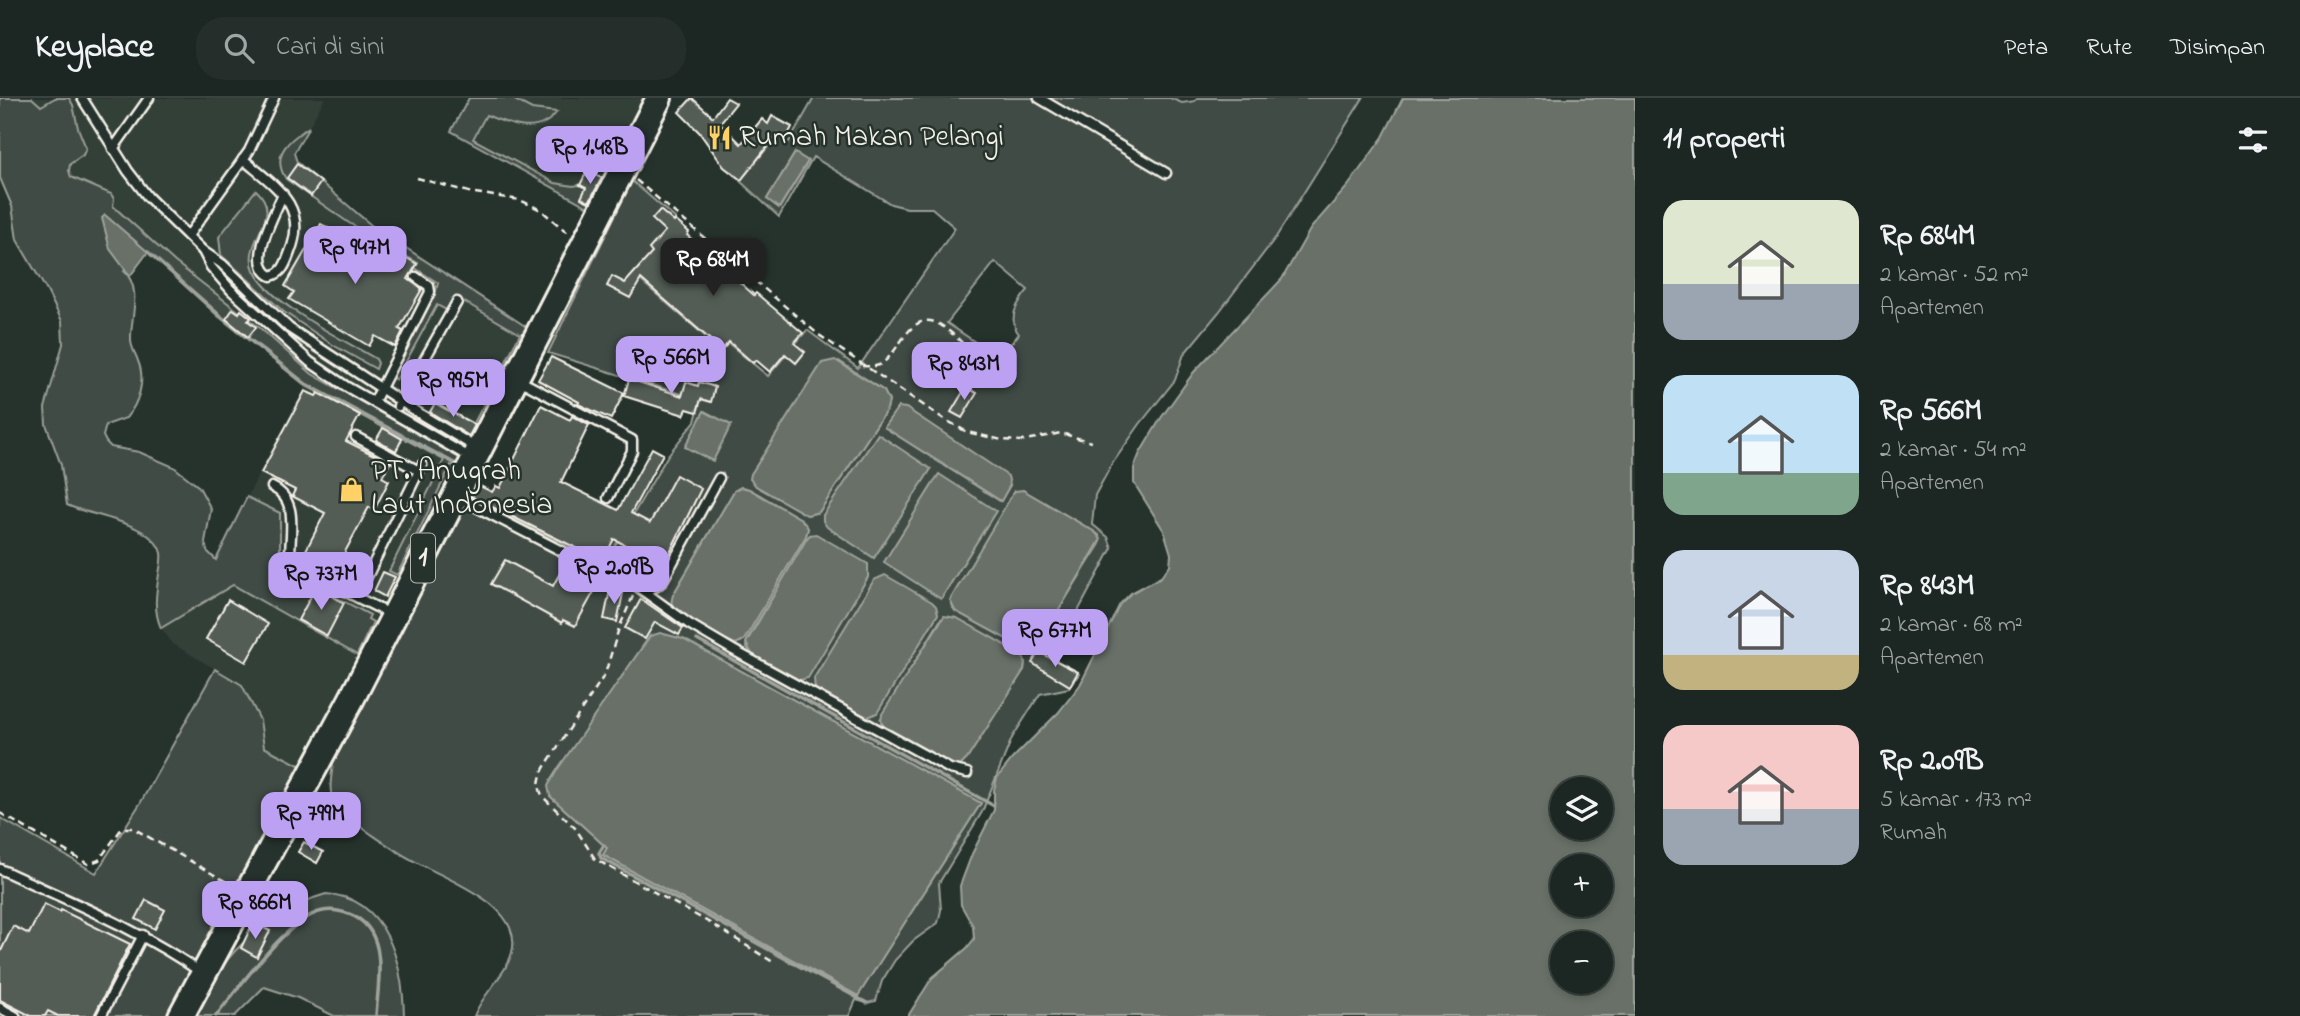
<!DOCTYPE html>
<html lang="id">
<meta charset="utf-8">
<style>
body{margin:0;font-family:"Indie Flower",sans-serif;background:#252e2a;color:#f1f3f6;height:100vh;display:flex;flex-direction:column;font-size:26px;white-space:nowrap}
*{box-sizing:border-box;margin:0}
p{font-size:23px;color:#a0a5a5}
.icon{flex:none;width:38px;height:38px;fill:none;stroke:currentColor;stroke-width:2;stroke-linecap:round;stroke-linejoin:round}
.map{position:relative;flex:1;overflow:hidden}
.details{display:flex;flex-direction:column;background:#1c2622;width:665px}
.details>*{flex:none}
.buttons{position:absolute;left:1550px;top:679px;display:grid;gap:14px}
.buttons a{display:grid;place-items:center;width:63px;height:63px;border-radius:50%;background:#1c2622;box-shadow:0 4px 10px #0003,0 0 0 2px #3a4340;font-size:35px}
.price{position:absolute;translate:-50% -60px;padding:0 16px;border-radius:14px;background:#bca0f2;color:#111;font-size:23px;line-height:46px;filter:drop-shadow(0 2px 4px #0008)}
.price::after{content:'';position:absolute;left:50%;top:42px;width:21px;height:16px;margin-left:-10px;background:inherit;clip-path:polygon(0 0,100% 0,50% 100%)}
.price.selected{background:#222;color:#fff}
ul{padding:0;list-style:none}
li{display:flex;align-items:center;gap:21px;height:175px;padding:0 28px}
li span{display:grid;place-items:center;flex:none;width:196px;height:140px;border-radius:21px;color:#555}
li>.icon{margin-inline-start:auto}
span .icon{width:84px;height:84px;fill:#fffc;stroke-width:1}
li b{font-size:30px}
h2{display:flex;justify-content:space-between;align-items:center;height:84px;padding:0 28px;font-size:30px}
header{display:flex;align-items:center;gap:42px;box-sizing:border-box;height:98px;padding:0 35px;background:#1c2622;border-bottom:2px solid #3a4340}
header strong{font-size:33px}
nav{display:flex;gap:38px;margin-inline-start:auto;font-size:24px}
.search{width:490px;height:63px;background:#252e2a;display:flex;align-items:center;gap:18px;box-sizing:border-box;padding:0 24px;border-radius:28px;color:#a0a5a5;font-size:26px}
main{display:flex;flex:1;min-height:0}
.map>svg:first-child{display:block}
.built{fill:#333f39}
.green{fill:#414b45;stroke:#9a9e96;stroke-width:2;fill-rule:evenodd}
.water{fill:#676f68;stroke:#9fa39b;stroke-width:2;fill-rule:evenodd}
.lines{fill:none;stroke-linecap:round;stroke-linejoin:round}
.stream{stroke:#9fa39b;stroke-width:3.5}
.building{fill:#525c55;stroke:#f4f1e8;stroke-width:2}
.service-casing{stroke:#f4f1e8;stroke-width:13}
.trunk-casing{stroke:#f4f1e8;stroke-width:30}
.path{stroke:#f4f1e8;stroke-width:2.5;stroke-dasharray:7 5;stroke-linecap:butt}
.service{stroke:#26332d;stroke-width:8}
.trunk{stroke:#26332d;stroke-width:24}
.labels{text-anchor:middle;dominant-baseline:central;stroke-width:5;stroke-linejoin:round;paint-order:stroke}
.shield{fill:#26332d;stroke:#b6b8b0;stroke-width:2}
.shield-label{font-size:28px;font-weight:bold;fill:#f4f1e8}
.poi-label{font-size:30px;fill:#f4f1e8;stroke:#26332d;text-anchor:start}
</style>
<header>
<strong>Keyplace</strong>
<div class="search"><svg class="icon" aria-label="search" viewBox="0 0 24 24"><circle cx="10" cy="10" r="6"/><path d="M15 15l6 6"/></svg>Cari di sini</div>
<nav><a>Peta</a><a>Rute</a><a>Disimpan</a></nav>
</header>
<main>
<div class="map">
<svg width="1635" height="918" viewBox="0 0 1635 918">
<rect width="100%" height="100%" fill="#26332d"/>
<filter id="ink" filterUnits="userSpaceOnUse"><feTurbulence type="fractalNoise" baseFrequency=".0143" numOctaves="2"/><feDisplacementMap in="SourceGraphic" scale="14" xChannelSelector="R" yChannelSelector="G"/><feConvolveMatrix kernelMatrix="1 2 1 2 8 2 1 2 1" color-interpolation-filters="sRGB"/></filter>
<g filter="url(#ink)">
<g class="built">
<polygon points="21,0 325,0 294,56 297,64 321,84 349,125 528,230 455,368 451,367 301,668 264,649 260,622 242,587 173,546 161,530 233,487 217,462 266,361 306,288 218,218 147,155 130,178 110,151 102,120 57,79"/>
<polygon points="469,0 645,0 590,110 451,33"/>
</g>
<g class="green">
<path d="M0 0H32L41 8 55 0H69L73 7 78 30 86 50 83 57 70 66 69 73 71 79 111 96 114 101 113 108 175 164 260 230 312 276 460 360 455 368 451 367 397 477 389 473 444 362 306 288 218 218 147 153 124 173C143 191 130 221 131 242 131 250 136 256 138 263 146 282 139 305 126 320L106 327 103 338 106 344 111 349 139 354 174 369 199 389 211 411 205 444 207 453 216 462 247 399 280 415V457L285 472 370 517 368 521 373 524 357 557 233 487 161 530C153 512 156 495 159 476 160 470 162 462 161 455 153 424 89 418 67 407L61 367 46 326 45 310 63 246 62 223 47 193 17 142 12 108 0 80Z"/>
<path d="M469 0H511L532 11 557 14C538 39 510 27 486 17L473 41 555 85 573 88 603 83 590 110 451 33Z"/>
<path d="M814 0H1170L1182 5 1195 3 1197 0H1363L1276 139 1219 214 1184 256 1175 282 1140 326 1112 366 1095 397 1092 426 1108 439 1112 450 1053 560 1079 576 1069 590 1040 596 1012 640 982 714 939 785 941 812 938 825 913 843 895 862 882 883 876 903 867 905 856 902 849 918H474C483 894 510 874 513 849 518 805 444 780 414 763 396 754 380 742 364 731 354 724 339 714 333 702 328 691 332 677 333 665L471 399 604 466 668 357 695 323 701 302 548 255 632 83 676 121 656 151 633 176 713 245 722 252 728 245 768 278 807 232 858 270 955 130 932 110H907L891 106 813 59 779 119 740 83 777 38 789 44ZM795 55 808 63 780 109 767 101ZM995 164 1028 192C1017 205 1007 221 1019 236L999 260 947 225ZM839 263 884 293 889 303 887 311 819 414 807 417 756 388ZM884 329 1010 387 1000 403ZM741 389 749 391 801 421 808 430 806 438 741 544 672 510 673 497 734 393ZM1023 392 1095 434 1099 437 1100 446 1035 549H1021L953 510ZM810 437 868 479 848 511 752 556 746 549 747 541ZM941 521 1025 563 1024 572 881 620ZM650 538 683 541 981 705 858 898 603 757 607 750 550 698V683Z"/>
<path d="M309 29 294 55 297 64 371 127 528 230 476 327 474 325 520 236 456 199 448 213 437 207 396 282 394 281V273L436 193 438 185 415 170 418 165 349 125 286 81C270 56 290 41 309 29Z"/>
<path d="M256 92C286 119 241 142 254 172 269 206 344 242 376 261L378 265 376 271 333 247 284 214 221 157 219 139Z"/>
<polygon points="215,571 242,587 260,622 264,649 301,668 166,918 0,918 0,720 96,775 141,704"/>
<path d="M326 796C388 799 403 868 404 918H334L298 900 264 889 235 918H197C207 900 215 877 228 861 250 834 292 805 326 796Z"/>
</g>
<g class="water">
<path d="M1403 0H1635V918H908L932 880 967 850 974 841 973 828 961 807 960 788 972 756 994 712V692L997 680 1012 661 1058 615 1080 587 1120 506 1131 495 1161 479 1170 467 1171 456 1164 433 1134 385V370L1140 355 1161 320 1194 274 1282 181 1311 130 1348 88 1383 39ZM1563 691H1601V730H1563ZM1563 768H1601V807H1563ZM1563 845H1601V884H1563Z"/>
<polygon points="795,55 808,63 779,110 767,101"/>
<polygon points="105,117 148,154 130,178 110,151 102,120"/>
<polygon points="835,262 884,293 889,303 887,311 819,414 807,417 756,388 750,381 751,376 822,265"/>
<polygon points="898,309 906,310 1008,378 1010,387 1001,403 884,329"/>
<polygon points="704,313 731,327 713,363 685,349"/>
<polygon points="878,336 931,371 874,460 827,429 823,423 823,417"/>
<polygon points="939,376 996,413 941,501 884,464"/>
<path d="M741 389 749 391 801 421 808 430 806 438 744 542 736 546C726 542 676 516 672 508 671 505 672 500 673 497L734 393Z"/>
<polygon points="1023,392 1095,434 1101,441 1039,546 1031,551 1021,549 955,513 950,502 1012,397 1015,393"/>
<polygon points="816,436 868,466 868,479 808,580 796,583 752,556 746,545 807,440 810,437"/>
<polygon points="885,477 932,504 936,508 938,516 877,615 866,620 815,592 814,580 874,482"/>
<polygon points="944,518 957,520 1021,556 1025,563 1024,572 967,661 960,668 956,669 886,631 881,624 882,616"/>
<polygon points="660,535 683,541 981,705 858,898 603,757 607,750 550,698 548,688 557,672 650,538"/>
</g>
<g class="lines">
<g class="stream">
<polyline points="148,154 224,221 306,286 456,366"/>
<polyline points="697,542 994,708"/>
<polyline points="604,747 599,755 601,760 867,905"/>
<path d="M216 918C239 890 288 819 323 813 331 811 341 813 349 816 390 831 378 884 376 918"/>
</g>
</g>
<g class="building">
<polygon points="692,0 713,19 727,0 736,5 720,25 741,46 762,21 768,26 772,18 792,29 787,39 778,35 741,82 724,69 699,34 679,14"/>
<polygon points="297,66 321,84 311,98 287,80"/>
<polygon points="593,76 602,80 589,104 581,100 586,90 580,87 585,77 591,80"/>
<polygon points="660,112 674,124 675,122 689,134 687,137 754,197 756,195 803,235 794,245 805,254 796,265 785,256 770,274 756,262 753,265 729,244 722,252 641,181 630,200 607,188 612,178 625,185 652,155 649,151 665,133 652,121"/>
<polygon points="321,126 357,146 364,135 417,166 408,181 422,191 399,231 403,233 395,249 375,238 369,248 289,201 294,194 285,188"/>
<polygon points="233,211 239,215 241,212 251,220 248,223 256,229 248,239 226,221"/>
<polygon points="551,259 624,295 611,321 578,306 579,304 538,282"/>
<polygon points="629,281 682,298 686,284 698,288 699,284 715,289 711,304 701,301 697,314 687,311 684,317 624,298"/>
<polygon points="966,289 977,295 962,320 951,314"/>
<polygon points="305,293 316,298 318,295 360,317 346,343 390,365 382,379 389,383 374,412 369,409 337,469 306,452 325,415 292,398 295,392 261,375"/>
<polygon points="435,305 475,327 469,338 430,314"/>
<polygon points="541,307 570,322 572,318 589,327 561,384 618,412 652,350 663,356 631,415 650,425 676,377 701,391 663,468 614,441 603,463 472,399 478,387 492,394 496,388 500,390"/>
<polygon points="383,330 402,341 396,353 376,342"/>
<polygon points="505,462 553,488 561,473 595,492 575,528 563,522 562,525 491,486"/>
<polygon points="383,474 395,479 385,499 374,493"/>
<polygon points="316,489 344,505 327,538 298,522"/>
<polygon points="610,492 623,495 617,524 604,521"/>
<polygon points="641,501 683,530 679,537 655,524 645,541 625,530"/>
<polygon points="228,502 268,526 246,564 206,541"/>
<polygon points="1039,554 1078,574 1070,588 1032,565"/>
<polygon points="304,744 323,754 317,765 298,754"/>
<polygon points="146,802 165,812 155,831 136,821"/>
<polygon points="44,806 60,814 61,812 130,846 94,918 58,918 48,913 45,918 31,918 0,902 0,855 13,828 29,836"/>
<polygon points="258,827 270,833 257,859 241,850 250,831 255,833"/>
</g>
<g class="lines">
<defs>
<g id="service">
<polyline points="82,0 128,73 148,99 203,153 222,166 289,230 420,316 475,349"/>
<polyline points="1039,0 1166,75"/>
<polyline points="113,51 149,0"/>
<path d="M243 61C274 88 309 107 290 154 286 165 283 175 271 178 246 165 275 116 283 96"/>
<polyline points="188,138 249,53 274,0"/>
<polyline points="203,153 211,169 231,192 310,264 347,289 471,360"/>
<polyline points="417,275 465,300"/>
<polyline points="517,281 632,342 632,353 608,400"/>
<polyline points="374,304 430,194 429,188 416,179"/>
<polyline points="398,308 457,204"/>
<polyline points="356,339 419,373"/>
<path d="M272 389C299 402 290 433 290 459L293 467 392 517"/>
<polyline points="457,399 577,461 631,484 689,526 733,552 950,671 967,675"/>
<polyline points="645,492 657,488 662,484 719,380"/>
<polyline points="357,499 422,367"/>
<path d="M0 771C71 804 137 830 202 875"/>
<polyline points="0,910 15,918"/>
<polyline points="101,918 143,837"/>
</g>
<polyline id="trunk" points="181,918 351,602 659,0"/>
</defs>
<use href="#service" class="service-casing"/>
<use href="#trunk" class="trunk-casing"/>
<g class="path">
<polyline points="417,80 469,94 520,102 541,112 569,136"/>
<polyline points="636,82 819,237 944,321 967,334 1002,342 1021,343 1061,335 1091,344"/>
<path d="M862 268C868 268 873 269 879 267 899 258 909 212 937 225 949 231 961 244 971 253"/>
<path d="M633 498 619 530 605 576 544 670C539 681 537 688 543 699L576 731 595 761 710 825 773 864"/>
<polyline points="0,715 88,766 99,762 122,730 133,730 232,787"/>
</g>
<use href="#service" class="service"/>
<use href="#trunk" class="trunk"/>
</g>
</g>
<defs>
<symbol id="restaurant-bare" viewBox="-9 -9 18 18"><path d="M-5-6h1v4h1v-4h1v4h1v-4h1v5L-1.5 .5V6h-2V.5L-5-1ZM5-6V6H3V1.5H1.5Q1.5-4 5-6Z" fill="#ffd166" stroke="#26332d" stroke-width="2.5" paint-order="stroke"/></symbol>
<symbol id="shop-bare" viewBox="-9 -9 18 18"><path d="M-5-2.5h2.3a2.7 3.5 0 0 1 5.4 0H5L5.5 6h-11ZM-1.5-2.5h3a1.5 2.3 0 0 0-3 0Z" fill="#ffd166" stroke="#26332d" stroke-width="2.5" paint-order="stroke"/></symbol>
</defs>
<g fill-rule="evenodd">
<use href="#restaurant-bare" x="702" y="22" width="35" height="35"/>
<use href="#shop-bare" x="334" y="374" width="35" height="35"/>
</g>
<g class="labels">
<rect class="shield" x="411" y="435.5" width="24" height="49" rx="5"/>
<g class="shield-label">
<text x="423" y="460">1</text>
</g>
<g class="poi-label">
<text x="739" y="40">Rumah Makan Pelangi</text>
<text x="371" y="374">PT. Anugrah<tspan x="371" dy="34">Laut Indonesia</tspan></text>
</g>
</g>
</svg>
<div class="buttons">
<a><svg class="icon" aria-label="layers" viewBox="0 0 24 24"><path d="M12 4l9 5-9 5-9-5zM3 14l9 5 9-5"/></svg></a>
<a>+</a>
<a>−</a>
</div>
<b class="price" style="left:590px;top:88px">Rp 1.48B</b>
<b class="price" style="left:355px;top:188px">Rp 947M</b>
<b class="price selected" style="left:713px;top:200px">Rp 684M</b>
<b class="price" style="left:671px;top:298px">Rp 566M</b>
<b class="price" style="left:964px;top:304px">Rp 843M</b>
<b class="price" style="left:453px;top:321px">Rp 995M</b>
<b class="price" style="left:614px;top:508px">Rp 2.09B</b>
<b class="price" style="left:321px;top:514px">Rp 737M</b>
<b class="price" style="left:1055px;top:571px">Rp 677M</b>
<b class="price" style="left:311px;top:754px">Rp 799M</b>
<b class="price" style="left:255px;top:843px">Rp 866M</b>
</div>
<section class="details">
<h2>11 properti<svg class="icon" aria-label="filters" viewBox="0 0 24 24"><path d="M4 7h16M4 17h16"/><circle cx="9" cy="7" r="2"/><circle cx="15" cy="17" r="2"/></svg></h2>
<ul>
<li><span style="background:linear-gradient(#dfe7d0 60%,#9aa5b1 0)"><svg class="icon" aria-label="home" viewBox="0 0 24 24"><path d="M3 11l9-7 9 7M6 9v11h12V9"/></svg></span><div><b>Rp 684M</b><p>2 kamar · 52 m²</p><p>Apartemen</p></div></li>
<li><span style="background:linear-gradient(#bfe0f5 70%,#7fa58c 0)"><svg class="icon" aria-label="home" viewBox="0 0 24 24"><path d="M3 11l9-7 9 7M6 9v11h12V9"/></svg></span><div><b>Rp 566M</b><p>2 kamar · 54 m²</p><p>Apartemen</p></div></li>
<li><span style="background:linear-gradient(#c9d6e8 75%,#c2b280 0)"><svg class="icon" aria-label="home" viewBox="0 0 24 24"><path d="M3 11l9-7 9 7M6 9v11h12V9"/></svg></span><div><b>Rp 843M</b><p>2 kamar · 68 m²</p><p>Apartemen</p></div></li>
<li><span style="background:linear-gradient(#f6c9c9 60%,#9aa5b1 0)"><svg class="icon" aria-label="home" viewBox="0 0 24 24"><path d="M3 11l9-7 9 7M6 9v11h12V9"/></svg></span><div><b>Rp 2.09B</b><p>5 kamar · 173 m²</p><p>Rumah</p></div></li>
</ul>
</section>
</main>
